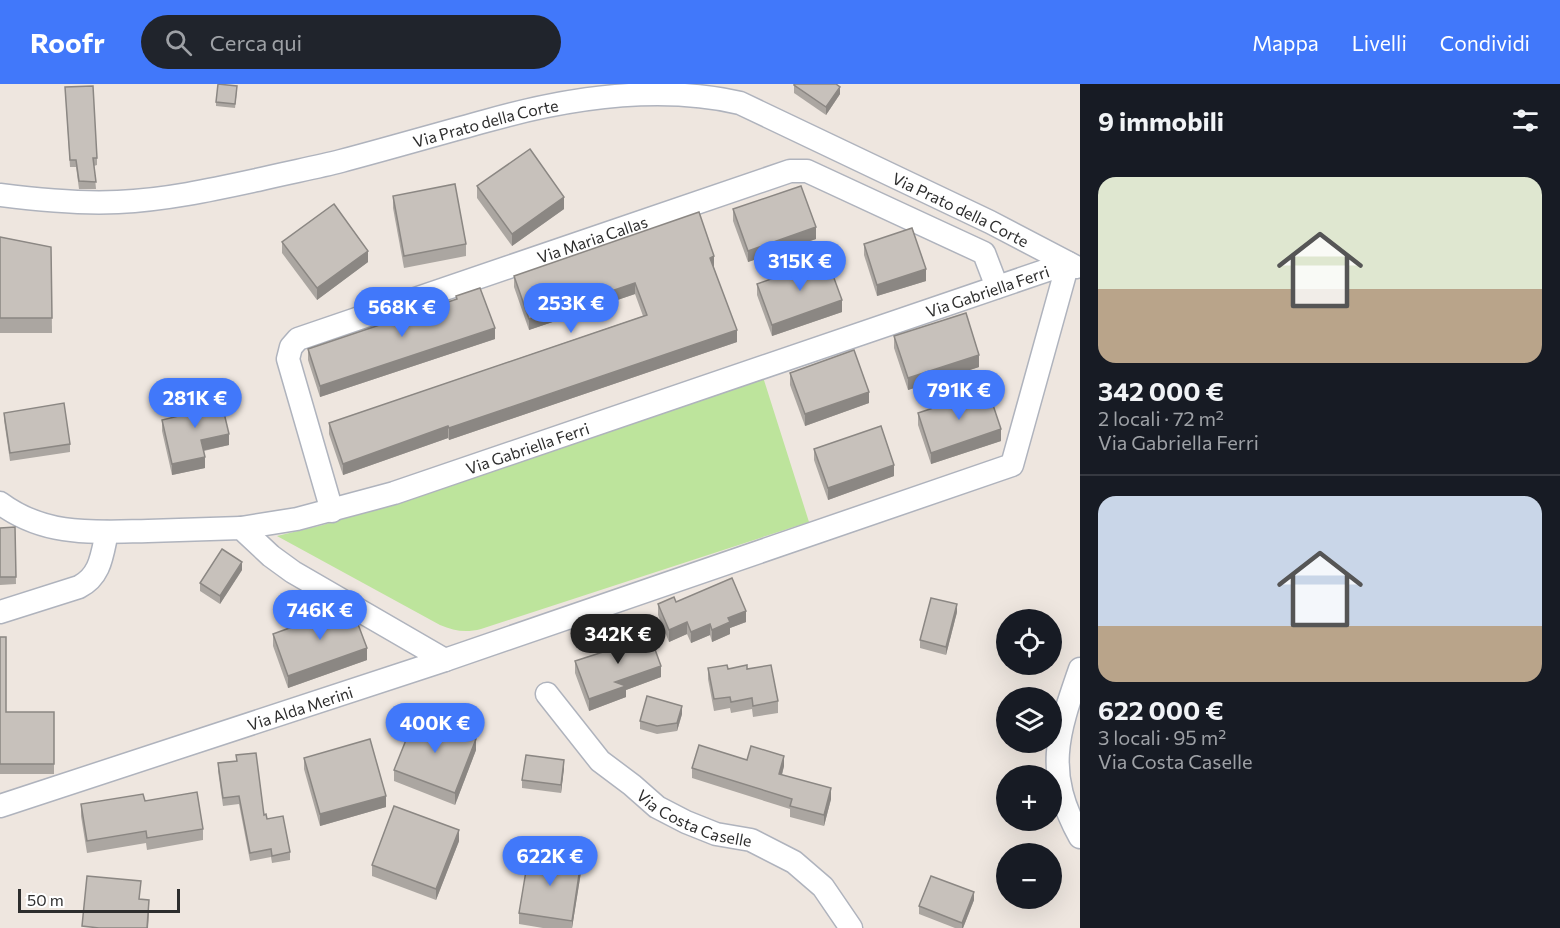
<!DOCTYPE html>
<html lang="it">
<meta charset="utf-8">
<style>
body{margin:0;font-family:Commissioner,sans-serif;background:#20242c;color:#f1f3f6;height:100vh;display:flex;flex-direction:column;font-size:22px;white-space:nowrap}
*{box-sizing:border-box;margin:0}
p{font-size:20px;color:#9ea1a6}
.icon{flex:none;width:33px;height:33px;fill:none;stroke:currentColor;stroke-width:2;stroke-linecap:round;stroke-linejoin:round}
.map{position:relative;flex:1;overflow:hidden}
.sheet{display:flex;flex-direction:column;background:#171b24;width:480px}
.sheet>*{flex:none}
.tools{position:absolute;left:996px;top:525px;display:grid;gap:12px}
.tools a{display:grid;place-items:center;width:66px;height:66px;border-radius:50%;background:#171b24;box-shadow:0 6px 24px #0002;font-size:30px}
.scale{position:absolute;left:18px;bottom:15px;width:162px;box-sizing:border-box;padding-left:6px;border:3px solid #2d2d2d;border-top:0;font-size:16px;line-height:21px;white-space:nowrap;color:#2d2d2d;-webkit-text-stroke:4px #fff;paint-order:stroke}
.price{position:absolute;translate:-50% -51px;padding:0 14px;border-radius:21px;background:#4178fa;color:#fff;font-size:20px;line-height:39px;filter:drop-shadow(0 2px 3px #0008)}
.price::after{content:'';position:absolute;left:50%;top:36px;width:18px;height:14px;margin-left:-9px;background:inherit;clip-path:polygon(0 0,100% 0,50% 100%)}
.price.current{background:#222;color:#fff}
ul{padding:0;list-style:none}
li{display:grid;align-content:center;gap:12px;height:318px;padding:0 18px}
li+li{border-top:2px solid #363941}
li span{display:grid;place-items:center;height:186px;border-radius:18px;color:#555}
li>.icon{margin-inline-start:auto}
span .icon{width:108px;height:108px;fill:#fffc;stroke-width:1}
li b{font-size:26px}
h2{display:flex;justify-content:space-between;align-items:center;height:72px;padding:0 18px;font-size:26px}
header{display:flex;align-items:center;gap:36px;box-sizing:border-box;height:84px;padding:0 30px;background:#4178fa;color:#fff}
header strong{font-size:28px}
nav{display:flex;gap:33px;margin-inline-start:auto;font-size:21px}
.search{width:420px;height:54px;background:#20242c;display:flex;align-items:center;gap:15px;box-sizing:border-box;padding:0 21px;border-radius:33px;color:#9ea1a6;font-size:22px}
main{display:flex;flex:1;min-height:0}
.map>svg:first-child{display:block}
.green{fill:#bde49c}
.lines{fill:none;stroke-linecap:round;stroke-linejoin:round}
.street-casing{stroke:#afb3bd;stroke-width:25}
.street{stroke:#fff;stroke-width:22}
.wall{fill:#aba6a1}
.shaded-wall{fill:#8b8783}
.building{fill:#c7c1bb;stroke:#8b8783;stroke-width:1.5}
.labels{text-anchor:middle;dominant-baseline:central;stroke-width:5;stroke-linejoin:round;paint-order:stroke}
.street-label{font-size:16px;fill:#2d2d2d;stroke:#fff}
</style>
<header>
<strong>Roofr</strong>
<div class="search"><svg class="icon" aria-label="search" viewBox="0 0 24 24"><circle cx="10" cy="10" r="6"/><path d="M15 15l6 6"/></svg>Cerca qui</div>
<nav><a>Mappa</a><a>Livelli</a><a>Condividi</a></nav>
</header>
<main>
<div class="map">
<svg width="1080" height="844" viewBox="0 0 1080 844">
<rect width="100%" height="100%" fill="#eee6df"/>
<path class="green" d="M763 293 809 438 481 545C466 549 454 547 440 541L277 452 323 441Z"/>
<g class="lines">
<defs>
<g id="street">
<path id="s1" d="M0 111C39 116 78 120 118 118 165 116 211 106 257 96 285 89 314 84 341 77 390 64 438 50 486 37 567 14 658 0 740 19L990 138 1076 183"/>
<path d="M0 419C46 453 94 448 148 447 179 446 210 445 241 444L271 472 293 488 445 576 0 722"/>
<path id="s2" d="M332 427 288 275 291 263 298 255 790 87H807L984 169 997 203"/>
<path id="s3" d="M241 444 297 435 394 409 1068 179 1012 381 445 576"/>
<path d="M0 528 79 503C101 492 102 470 107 448"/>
<path d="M1080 585C1057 651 1044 688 1080 753"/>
<path id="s4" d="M547 610 600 677 632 701 657 723 686 738 716 750 751 756 794 778 823 803 851 844"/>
</g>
</defs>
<use href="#street" class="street-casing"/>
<use href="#street" class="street"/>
</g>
<g class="wall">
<polygon points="794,1 840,10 826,31 794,9"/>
<polygon points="65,3 97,74 97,81 94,82 96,105 79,105 76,83 70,83"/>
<polygon points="237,6 235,24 216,22 216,18"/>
<polygon points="477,102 564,125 512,162 477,114"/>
<polygon points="393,112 466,160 466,172 404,184 393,124"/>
<polygon points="733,125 816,155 748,178 733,137"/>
<polygon points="0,153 51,163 52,249 0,249"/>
<polygon points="282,158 368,178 317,216 282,169"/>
<polygon points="864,160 926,197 877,212 864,171"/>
<polygon points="714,184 737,258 449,356 448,354 343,391 329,350 329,339 643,232 635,210 529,246 514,203 514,192"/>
<polygon points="757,200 842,228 772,252 757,211"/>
<polygon points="456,212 495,255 320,313 308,276 308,265 456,216"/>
<polygon points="894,252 979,283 908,306 894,264"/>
<polygon points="790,289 869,319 805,342 790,301"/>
<polygon points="185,319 229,361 204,367 205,384 172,391 162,347 162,336 185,330"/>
<polygon points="4,329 70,360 70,368 10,377 4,336"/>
<polygon points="918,329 1001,357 931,380 918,341"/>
<polygon points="814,365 894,392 828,416 814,376"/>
<polygon points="15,443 16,500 0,501 0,444"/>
<polygon points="242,486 220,520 200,507 200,499"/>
<polygon points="676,518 746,538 730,544 730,550 712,558 710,551 691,559 687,550 669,558 658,531 658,520"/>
<polygon points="957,528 946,571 920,564 920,556"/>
<polygon points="273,550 367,576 288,604 273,562"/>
<polygon points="0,553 6,628 54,628 54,690 0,690"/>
<polygon points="629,553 661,593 626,606 626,613 589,627 575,589 575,577 629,559"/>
<polygon points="708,584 747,585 778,617 778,629 753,633 752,625 731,629 730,624 714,627 708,595"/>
<polygon points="682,630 677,647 657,650 640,645 640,637"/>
<polygon points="476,666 455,721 394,697 394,686"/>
<polygon points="236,671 264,731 290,768 290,776 272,779 271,773 250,777 239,720 223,722 218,687 218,679 236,677"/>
<polygon points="304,674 386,723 320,742 304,685"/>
<polygon points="747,676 784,682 782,691 831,715 824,742 790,733 790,725 692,694 692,684"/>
<polygon points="564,684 561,709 522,704 522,696"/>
<polygon points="145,717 203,745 203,756 147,766 146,759 87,769 81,732 81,720"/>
<polygon points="459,757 436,816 372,792 372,781"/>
<polygon points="581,788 572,844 543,844 519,840 519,829"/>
<polygon points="974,816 963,844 955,844 919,830 919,822"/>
</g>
<g class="shaded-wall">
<polygon points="840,3 840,10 826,31 826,23"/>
<polygon points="564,113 564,125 512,162 512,150"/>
<polygon points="816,143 816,155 748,178 748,167"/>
<polygon points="368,167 368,178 317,216 317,204"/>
<polygon points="714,172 714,184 710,185 710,174"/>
<polygon points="926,185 926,197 877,212 877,201"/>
<polygon points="635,199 635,210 529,246 529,235"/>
<polygon points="842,216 842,228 772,252 772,241"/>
<polygon points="495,244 495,255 320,313 320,302"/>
<polygon points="737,246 737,258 449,356 449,344"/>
<polygon points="979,271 979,283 908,306 908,294"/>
<polygon points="869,308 869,319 805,342 805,330"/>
<polygon points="448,342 448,354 343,391 343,380"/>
<polygon points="1001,345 1001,357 931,380 931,369"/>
<polygon points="229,350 229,361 201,367 201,356"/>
<polygon points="205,373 205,384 172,391 172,380"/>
<polygon points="894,381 894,392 828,416 828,404"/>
<polygon points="242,478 242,486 220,520 220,512"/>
<polygon points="957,520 957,528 946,571 946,563"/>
<polygon points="746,527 746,538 730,544 730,550 712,558 712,546 728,534"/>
<polygon points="687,538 687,550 669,558 669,546"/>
<polygon points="710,540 710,551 691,559 691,548"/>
<polygon points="367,564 367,576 288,604 288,592"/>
<polygon points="661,582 661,593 626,606 626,613 589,627 589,615 615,598"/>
<polygon points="682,622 682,630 677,647 677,639"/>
<polygon points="476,655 476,666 455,721 455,709"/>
<polygon points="784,672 784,682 779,701 779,690"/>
<polygon points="564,676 564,684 561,709 561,701"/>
<polygon points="831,704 831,715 824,742 824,731"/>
<polygon points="386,712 386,723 320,742 320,730"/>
<polygon points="459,746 459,757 436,816 436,805"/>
<polygon points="581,777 581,788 572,844 572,837"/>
<polygon points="974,808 974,816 963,844 962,844 962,839"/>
<polygon points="149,816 149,827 148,844 147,844"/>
</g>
<g class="building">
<polygon points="218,0 237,2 235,20 216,18"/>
<polygon points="794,0 836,0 840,3 826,23 794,1"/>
<polygon points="93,2 97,74 93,74 96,98 79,97 76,76 70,76 65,3"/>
<polygon points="530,65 564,113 512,150 477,102"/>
<polygon points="455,100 466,160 404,172 393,112"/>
<polygon points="801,102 816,143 748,167 733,125"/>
<polygon points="334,120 368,167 317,204 282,158"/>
<polygon points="699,128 714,172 710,174 737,246 449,344 448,342 343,380 329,339 647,231 635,199 529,235 514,192"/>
<polygon points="912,144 926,185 877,201 864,160"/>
<polygon points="0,153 51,163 52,234 0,234"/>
<polygon points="827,175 842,216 772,241 757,200"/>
<polygon points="480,204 495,244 320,302 308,265 457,215 456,212"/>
<polygon points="966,229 979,271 908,294 894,252"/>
<polygon points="854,266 869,308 805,330 790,289"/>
<polygon points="988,306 1001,345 931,369 918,329"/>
<polygon points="220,312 229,350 201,356 205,373 172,380 162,336 187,330 185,319"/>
<polygon points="64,319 70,360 10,369 4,329"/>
<polygon points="881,342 894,381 828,404 814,365"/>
<polygon points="15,443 16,493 0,493 0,444"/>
<polygon points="222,465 242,478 220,512 200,499"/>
<polygon points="732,494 746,527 728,534 730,538 712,546 710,540 691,548 687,538 669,546 658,520 674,513 676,518"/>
<polygon points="931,514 957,520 946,563 920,556"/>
<polygon points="347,523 353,527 367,564 288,592 273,550"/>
<polygon points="648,546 661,582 615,598 626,602 589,615 575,577 631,559 629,553"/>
<polygon points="0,553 6,553 6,628 54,628 54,680 0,680"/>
<polygon points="727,581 728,585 747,581 747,585 771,581 778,617 753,622 752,614 731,618 730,613 714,615 708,584"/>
<polygon points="647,612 682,622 677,639 657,642 640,637"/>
<polygon points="416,631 476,655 455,709 394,686"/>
<polygon points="370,655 386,712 320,730 304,674"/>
<polygon points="699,661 747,676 751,662 784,672 779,690 831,704 824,731 790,722 792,715 692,684"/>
<polygon points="256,669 264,731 266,730 267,735 283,732 290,768 272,772 271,765 250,769 239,712 223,714 218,679 237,677 236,671"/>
<polygon points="526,671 564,676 561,701 522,696"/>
<polygon points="197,708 203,745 147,754 146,747 87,757 81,720 143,710 145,717"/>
<polygon points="394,722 459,746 436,805 372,781"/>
<polygon points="529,769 581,777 572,837 519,829"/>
<polygon points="87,792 141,797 139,815 149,816 147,844 99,844 82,842"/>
<polygon points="931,792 974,808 962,839 919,822"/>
</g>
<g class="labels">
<g class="street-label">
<text stroke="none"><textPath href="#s1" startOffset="495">Via Prato della Corte</textPath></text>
<text stroke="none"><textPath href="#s1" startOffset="998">Via Prato della Corte</textPath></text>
<text stroke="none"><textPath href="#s2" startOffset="492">Via Maria Callas</textPath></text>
<text stroke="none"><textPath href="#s3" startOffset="784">Via Gabriella Ferri</textPath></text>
<text stroke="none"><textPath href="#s3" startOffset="298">Via Gabriella Ferri</textPath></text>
<text transform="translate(300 624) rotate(-18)">Via Alda Merini</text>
<text stroke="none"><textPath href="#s4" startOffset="198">Via Costa Caselle</textPath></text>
</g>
</g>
</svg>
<div class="tools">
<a><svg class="icon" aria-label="locate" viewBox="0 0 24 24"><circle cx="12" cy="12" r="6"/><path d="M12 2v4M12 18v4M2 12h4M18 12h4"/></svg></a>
<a><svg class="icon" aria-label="layers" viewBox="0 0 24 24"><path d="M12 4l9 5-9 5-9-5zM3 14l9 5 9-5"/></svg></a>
<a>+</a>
<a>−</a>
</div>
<div class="scale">50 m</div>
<b class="price" style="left:800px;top:208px">315K €</b>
<b class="price" style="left:571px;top:250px">253K €</b>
<b class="price" style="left:402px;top:254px">568K €</b>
<b class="price" style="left:959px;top:337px">791K €</b>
<b class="price" style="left:195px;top:345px">281K €</b>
<b class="price" style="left:320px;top:557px">746K €</b>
<b class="price current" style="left:618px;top:581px">342K €</b>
<b class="price" style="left:435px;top:670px">400K €</b>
<b class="price" style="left:550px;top:803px">622K €</b>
</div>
<section class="sheet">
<h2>9 immobili<svg class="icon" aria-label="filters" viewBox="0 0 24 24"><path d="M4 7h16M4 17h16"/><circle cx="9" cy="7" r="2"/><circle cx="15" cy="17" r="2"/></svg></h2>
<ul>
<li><span style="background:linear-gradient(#dfe7d0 60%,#b9a48a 0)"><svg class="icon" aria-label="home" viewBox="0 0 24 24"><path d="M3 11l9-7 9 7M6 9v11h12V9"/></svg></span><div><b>342 000 €</b><p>2 locali · 72 m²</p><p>Via Gabriella Ferri</p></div></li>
<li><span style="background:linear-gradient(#c9d6e8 70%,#b9a48a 0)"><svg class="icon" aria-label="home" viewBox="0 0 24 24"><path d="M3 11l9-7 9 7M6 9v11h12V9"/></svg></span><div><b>622 000 €</b><p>3 locali · 95 m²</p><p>Via Costa Caselle</p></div></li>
</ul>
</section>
</main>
